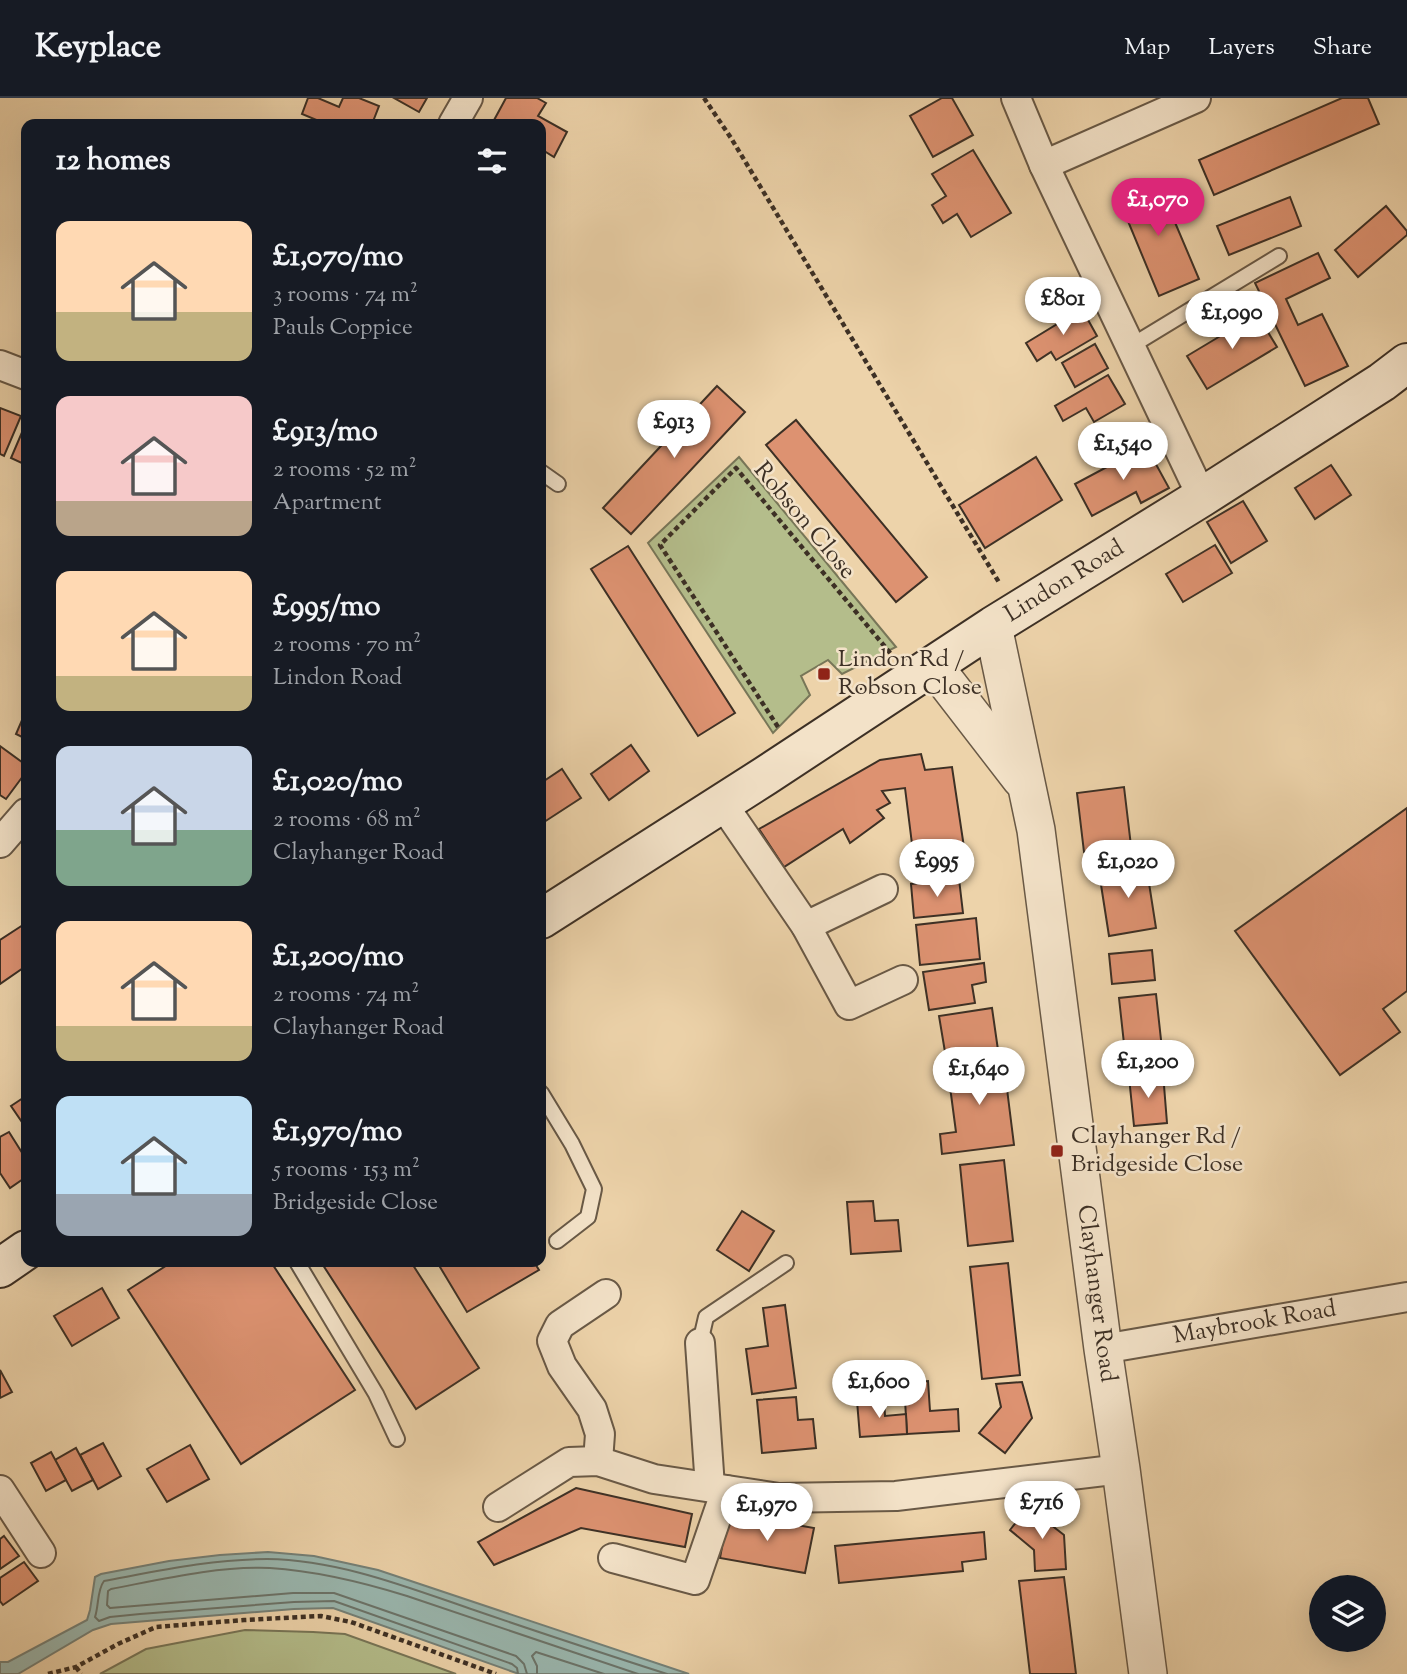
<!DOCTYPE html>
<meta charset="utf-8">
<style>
body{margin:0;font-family:"Sorts Mill Goudy",serif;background:#242831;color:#f1f3f6;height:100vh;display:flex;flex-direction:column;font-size:26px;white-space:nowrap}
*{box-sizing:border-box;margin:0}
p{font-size:23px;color:#9ea1a6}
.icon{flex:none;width:38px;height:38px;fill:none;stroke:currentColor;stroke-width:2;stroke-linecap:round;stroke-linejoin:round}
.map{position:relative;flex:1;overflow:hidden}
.panel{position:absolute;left:21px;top:21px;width:525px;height:1148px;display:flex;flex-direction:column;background:#171b24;border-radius:14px;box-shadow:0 7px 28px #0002}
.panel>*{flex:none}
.controls{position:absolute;left:1309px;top:1477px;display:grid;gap:14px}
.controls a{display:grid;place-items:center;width:77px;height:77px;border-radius:50%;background:#171b24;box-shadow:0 7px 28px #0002;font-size:35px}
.price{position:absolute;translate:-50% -60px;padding:0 16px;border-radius:24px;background:#fff;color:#222;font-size:23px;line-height:46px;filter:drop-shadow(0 2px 4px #0008)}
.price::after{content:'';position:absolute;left:50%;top:42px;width:21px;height:16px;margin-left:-10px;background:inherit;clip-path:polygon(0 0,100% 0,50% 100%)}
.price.current{background:#db2777;color:#fff}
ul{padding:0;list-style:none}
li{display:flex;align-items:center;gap:21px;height:175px;padding:0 35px}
li span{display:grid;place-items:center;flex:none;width:196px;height:140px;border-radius:14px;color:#555}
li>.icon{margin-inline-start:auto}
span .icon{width:84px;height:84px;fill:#fffc;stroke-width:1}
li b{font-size:30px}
h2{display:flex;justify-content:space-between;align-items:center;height:84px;padding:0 35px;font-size:30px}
header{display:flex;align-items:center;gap:42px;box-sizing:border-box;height:98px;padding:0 35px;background:#171b24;border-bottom:2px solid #363941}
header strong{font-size:33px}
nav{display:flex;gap:38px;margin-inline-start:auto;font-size:24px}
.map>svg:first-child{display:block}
.green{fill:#b4bd8b;stroke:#787658;stroke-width:2}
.water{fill:#9ab7af;stroke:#758178;stroke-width:2}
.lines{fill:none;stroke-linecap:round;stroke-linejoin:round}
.shore{stroke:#6c746a;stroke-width:2}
.building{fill:#dd9271;stroke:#3d3025;stroke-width:2}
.service-casing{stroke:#695946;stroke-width:18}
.minor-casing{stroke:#695946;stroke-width:32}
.tertiary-casing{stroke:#695946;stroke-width:40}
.secondary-casing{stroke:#3d3025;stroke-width:42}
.path{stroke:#3d3025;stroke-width:4.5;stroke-dasharray:5 3.5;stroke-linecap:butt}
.service{stroke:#f3e2c8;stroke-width:14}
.minor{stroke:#f3e2c8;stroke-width:28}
.tertiary{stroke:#f3e2c8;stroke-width:37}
.secondary{stroke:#f3e2c8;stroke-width:38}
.poi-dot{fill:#8f2418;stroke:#f3e2c8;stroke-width:2.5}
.labels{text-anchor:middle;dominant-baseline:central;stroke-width:5;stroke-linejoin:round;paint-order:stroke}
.street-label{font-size:24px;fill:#3d3025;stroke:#f3e2c8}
.poi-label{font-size:24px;fill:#3d3025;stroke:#f3e2c8;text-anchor:start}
</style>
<header>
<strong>Keyplace</strong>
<nav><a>Map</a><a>Layers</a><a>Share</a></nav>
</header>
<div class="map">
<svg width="1407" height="1576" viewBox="0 0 1407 1576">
<rect width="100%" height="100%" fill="#edd3aa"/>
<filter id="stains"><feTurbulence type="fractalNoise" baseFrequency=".00286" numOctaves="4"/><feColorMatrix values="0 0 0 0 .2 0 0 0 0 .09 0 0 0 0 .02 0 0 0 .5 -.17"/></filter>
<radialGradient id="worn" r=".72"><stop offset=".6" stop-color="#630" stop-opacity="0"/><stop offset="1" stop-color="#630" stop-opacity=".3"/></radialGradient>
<g class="green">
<polygon points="739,359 896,549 842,576 828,562 801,578 810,597 773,635 648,445"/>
<polygon points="245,1532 313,1534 345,1536 456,1576 100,1576 146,1551"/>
</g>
<polygon class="water" points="268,1454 314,1458 378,1472 689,1576 519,1576 333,1510 294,1511 111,1526 93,1532 18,1576 0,1576 0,1564 8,1564 87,1522 90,1512 95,1479 101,1476 169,1463 220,1457"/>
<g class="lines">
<g class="shore">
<path d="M518 1576 517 1570 512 1566 334 1503 294 1504 140 1516 110 1519 99 1523 95 1519C99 1507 97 1492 104 1483 158 1473 212 1461 267 1461 339 1462 407 1489 474 1512 538 1534 602 1555 667 1576"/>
<path d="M527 1576 524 1566 516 1558 334 1495H293L110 1510 107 1507 108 1493 111 1491C163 1481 217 1468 270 1470 317 1473 362 1484 407 1498L638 1576"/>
<polyline points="537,1576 537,1568 532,1558 536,1554 604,1576"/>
</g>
</g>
<g class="building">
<polygon points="308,0 318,0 339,9 343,0 359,0 379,8 372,26 326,26 302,16"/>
<polygon points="394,0 427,0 419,14"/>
<polygon points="506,0 537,0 546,5 538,18 567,34 554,59 541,51 541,26 496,26 493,24"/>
<polygon points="942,0 952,0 973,37 933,59 910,18"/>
<polygon points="1342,0 1368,0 1379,26 1214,97 1199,62"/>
<polygon points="973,52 1011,115 971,139 957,116 943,125 932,107 946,98 932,76"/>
<polygon points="1157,82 1199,181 1159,198 1118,99"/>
<polygon points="1290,99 1301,128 1229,157 1217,128"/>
<polygon points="1386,108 1407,133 1407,137 1358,179 1335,152"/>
<polygon points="1318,155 1330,180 1286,201 1298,227 1322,216 1348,268 1305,288 1255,185"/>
<polygon points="1082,211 1097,238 1056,262 1051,254 1037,263 1026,245"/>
<polygon points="1257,216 1277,249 1207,291 1187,258"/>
<polygon points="1095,246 1108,270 1075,289 1062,265"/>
<polygon points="1108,277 1125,306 1094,324 1086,310 1063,323 1055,308"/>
<polygon points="717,288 745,314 631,436 603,410"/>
<polygon points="0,310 21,318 4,358 0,356"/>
<polygon points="796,322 927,479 896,504 766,347"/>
<polygon points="26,325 26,367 11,360"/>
<polygon points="1146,348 1169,390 1141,405 1136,394 1092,418 1075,386"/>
<polygon points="1036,359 1062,402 985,450 959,407"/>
<polygon points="1331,367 1351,397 1315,421 1295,390"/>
<polygon points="1243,403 1267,443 1231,465 1207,424"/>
<polygon points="1215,447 1232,475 1183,504 1166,476"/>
<polygon points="628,448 735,615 698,638 591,471"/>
<polygon points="26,613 26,641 16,636"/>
<polygon points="631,647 649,673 609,702 591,676"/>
<polygon points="0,648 26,667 26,674 6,701 0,697"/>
<polygon points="921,656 925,672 952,669 968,776 916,778 905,690 882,693 890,705 877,712 884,720 850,745 843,731 784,769 759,731 880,662"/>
<polygon points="562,671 581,700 541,726 541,685"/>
<polygon points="1124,689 1131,748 1084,754 1077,695"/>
<polygon points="1407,710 1407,893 1383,911 1400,934 1340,977 1235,833"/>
<polygon points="1146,766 1156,830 1109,838 1099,774"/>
<polygon points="959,781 963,815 914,820 911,786"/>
<polygon points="976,820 980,861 920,867 916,827"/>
<polygon points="26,825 26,868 0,886 0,842"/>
<polygon points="1152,852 1155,882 1112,886 1109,856"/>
<polygon points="984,865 986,884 972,887 975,905 929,912 923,874"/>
<polygon points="1156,896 1163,960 1126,964 1119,900"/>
<polygon points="992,910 998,952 946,960 939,918"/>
<polygon points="1003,959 1014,1047 942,1056 940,1036 956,1034 947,966"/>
<polygon points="1163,975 1167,1025 1134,1028 1129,979"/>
<polygon points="26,998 26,1030 11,1008"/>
<polygon points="9,1034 26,1061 26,1079 10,1090 0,1075 0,1039"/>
<polygon points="1004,1062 1013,1143 968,1148 960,1067"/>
<polygon points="873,1103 875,1123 898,1122 901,1153 851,1156 847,1104"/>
<polygon points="742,1113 774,1133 749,1173 717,1152"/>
<polygon points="172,1164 271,1164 355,1292 241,1366 128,1192"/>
<polygon points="321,1164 411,1164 479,1270 416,1311"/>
<polygon points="437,1164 534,1164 539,1172 467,1214"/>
<polygon points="1008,1165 1020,1277 982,1281 970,1169"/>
<polygon points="102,1190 119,1220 72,1248 54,1218"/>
<polygon points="785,1207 796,1290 752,1296 746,1251 768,1248 763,1210"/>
<polygon points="0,1272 12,1294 0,1300"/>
<polygon points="928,1283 930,1313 958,1311 959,1333 907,1336 904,1285"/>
<polygon points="1022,1284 1032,1320 1005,1355 979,1335 1001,1309 996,1286"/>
<polygon points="796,1299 798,1322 813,1321 816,1350 762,1355 757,1302"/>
<polygon points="884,1301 885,1318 906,1316 907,1336 860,1339 857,1303"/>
<polygon points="103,1345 121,1378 98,1391 80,1357"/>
<polygon points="190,1347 209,1381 167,1404 147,1371"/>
<polygon points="76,1350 93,1382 72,1393 55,1362"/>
<polygon points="51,1354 66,1382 46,1393 31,1365"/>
<polygon points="576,1390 692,1416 685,1449 581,1430 494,1467 478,1444"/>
<polygon points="1028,1409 1064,1437 1066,1471 1035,1473 1034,1452 1010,1432"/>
<polygon points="728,1415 814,1430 805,1475 720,1460"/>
<polygon points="984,1434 986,1461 962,1464 963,1473 839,1485 835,1448"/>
<polygon points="4,1438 19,1458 0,1471 0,1441"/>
<polygon points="24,1464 38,1483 3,1507 0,1503 0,1480"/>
<polygon points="1064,1479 1076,1576 1030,1576 1019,1483"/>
</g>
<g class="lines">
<defs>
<g id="service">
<polyline points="1131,248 1279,158"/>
<polyline points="541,374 558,386"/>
<polyline points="541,995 572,1046 594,1091 588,1119 557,1143"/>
<polyline points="297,1164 376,1296 397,1341"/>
<polyline points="700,1245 706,1219 786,1165"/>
</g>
<g id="minor">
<polyline points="1016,0 1044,67 1202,399"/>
<polyline points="453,26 468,0"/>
<polyline points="1044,67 1196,0"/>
<polyline points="0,267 26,277"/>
<polyline points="722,705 806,828 849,907 903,882"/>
<polyline points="0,745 26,715"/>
<polyline points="806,828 883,791"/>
<polyline points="700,1245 710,1389"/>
<path id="s1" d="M1103 1251 1407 1199"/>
<polyline points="598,1363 600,1336 592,1311 562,1268 552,1243 560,1227 606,1196"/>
<polyline points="0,1392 41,1455"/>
<polyline points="498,1409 569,1364 598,1363 654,1381 779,1400 896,1398 1121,1371"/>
<polyline points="613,1460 695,1482 726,1392"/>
</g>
<g id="tertiary">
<path id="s2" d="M993 528 1036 732 1103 1251 1121 1371 1148 1576"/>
<polyline points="933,567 1021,681"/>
</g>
<g id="secondary">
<path id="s3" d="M541 821 765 678 993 528 1202 399 1382 284 1407 265"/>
<polyline points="0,1170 26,1152"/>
</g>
</defs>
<use href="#service" class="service-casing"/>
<use href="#minor" class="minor-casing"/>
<use href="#tertiary" class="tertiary-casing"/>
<use href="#secondary" class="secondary-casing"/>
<g class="path">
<polyline points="704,0 731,40 1000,486"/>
<polyline points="778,629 660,447 736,370 891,556"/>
<polyline points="76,1569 81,1576"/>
<polyline points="48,1576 76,1569 118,1546 156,1529 244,1522 321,1518 351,1524 496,1576"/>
</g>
<use href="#service" class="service"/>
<use href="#minor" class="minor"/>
<use href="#tertiary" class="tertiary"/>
<use href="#secondary" class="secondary"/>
</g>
<g class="poi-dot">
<rect x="817" y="569" width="14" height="14" rx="3.5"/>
<rect x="1050" y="1046" width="14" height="14" rx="3.5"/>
</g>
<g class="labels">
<g class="street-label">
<text transform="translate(804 423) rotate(50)">Robson Close</text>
<text stroke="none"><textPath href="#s3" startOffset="623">Lindon Road</textPath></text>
<text stroke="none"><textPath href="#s2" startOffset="676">Clayhanger Road</textPath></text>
<text stroke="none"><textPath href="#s1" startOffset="154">Maybrook Road</textPath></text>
</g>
<g class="poi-label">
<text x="838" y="562">Lindon Rd /<tspan x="838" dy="28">Robson Close</tspan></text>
<text x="1071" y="1039">Clayhanger Rd /<tspan x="1071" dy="28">Bridgeside Close</tspan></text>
</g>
</g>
<rect width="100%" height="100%" filter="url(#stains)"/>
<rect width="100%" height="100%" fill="url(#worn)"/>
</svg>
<div class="controls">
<a><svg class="icon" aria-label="layers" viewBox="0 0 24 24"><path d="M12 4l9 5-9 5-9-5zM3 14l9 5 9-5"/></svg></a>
</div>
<b class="price current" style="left:1158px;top:140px">£1,070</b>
<b class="price" style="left:1063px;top:239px">£801</b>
<b class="price" style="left:1232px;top:253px">£1,090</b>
<b class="price" style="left:674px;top:362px">£913</b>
<b class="price" style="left:1123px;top:384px">£1,540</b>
<b class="price" style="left:937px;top:801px">£995</b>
<b class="price" style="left:1128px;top:802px">£1,020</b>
<b class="price" style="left:1148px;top:1002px">£1,200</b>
<b class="price" style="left:979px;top:1009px">£1,640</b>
<b class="price" style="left:879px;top:1322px">£1,600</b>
<b class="price" style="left:1042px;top:1443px">£716</b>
<b class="price" style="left:767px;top:1445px">£1,970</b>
<section class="panel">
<h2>12 homes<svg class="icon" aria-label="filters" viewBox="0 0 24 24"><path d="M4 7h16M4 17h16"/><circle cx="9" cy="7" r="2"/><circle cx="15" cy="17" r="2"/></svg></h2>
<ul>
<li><span style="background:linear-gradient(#ffd9b3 65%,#c2b280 0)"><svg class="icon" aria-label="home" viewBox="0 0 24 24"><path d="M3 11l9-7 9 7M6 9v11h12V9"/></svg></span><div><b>£1,070/mo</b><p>3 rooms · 74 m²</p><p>Pauls Coppice</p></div></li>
<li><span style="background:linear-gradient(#f6c9c9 75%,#b9a48a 0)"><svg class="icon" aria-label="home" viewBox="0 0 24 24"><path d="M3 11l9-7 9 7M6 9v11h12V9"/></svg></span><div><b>£913/mo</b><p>2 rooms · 52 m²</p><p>Apartment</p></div></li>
<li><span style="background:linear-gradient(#ffd9b3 75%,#c2b280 0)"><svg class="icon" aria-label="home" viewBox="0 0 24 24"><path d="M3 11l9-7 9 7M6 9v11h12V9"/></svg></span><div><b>£995/mo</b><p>2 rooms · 70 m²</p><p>Lindon Road</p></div></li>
<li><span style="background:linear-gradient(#c9d6e8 60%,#7fa58c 0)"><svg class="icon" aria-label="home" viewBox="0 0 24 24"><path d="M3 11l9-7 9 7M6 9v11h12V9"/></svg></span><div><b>£1,020/mo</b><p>2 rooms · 68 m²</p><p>Clayhanger Road</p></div></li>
<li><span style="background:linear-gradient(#ffd9b3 75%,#c2b280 0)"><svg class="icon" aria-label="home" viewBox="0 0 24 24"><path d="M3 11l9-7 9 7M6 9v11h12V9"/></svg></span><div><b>£1,200/mo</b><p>2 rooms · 74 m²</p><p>Clayhanger Road</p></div></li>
<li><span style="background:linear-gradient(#bfe0f5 70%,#9aa5b1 0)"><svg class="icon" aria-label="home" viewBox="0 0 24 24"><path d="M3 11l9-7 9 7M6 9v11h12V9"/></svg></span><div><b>£1,970/mo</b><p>5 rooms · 153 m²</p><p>Bridgeside Close</p></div></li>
</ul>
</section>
</div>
